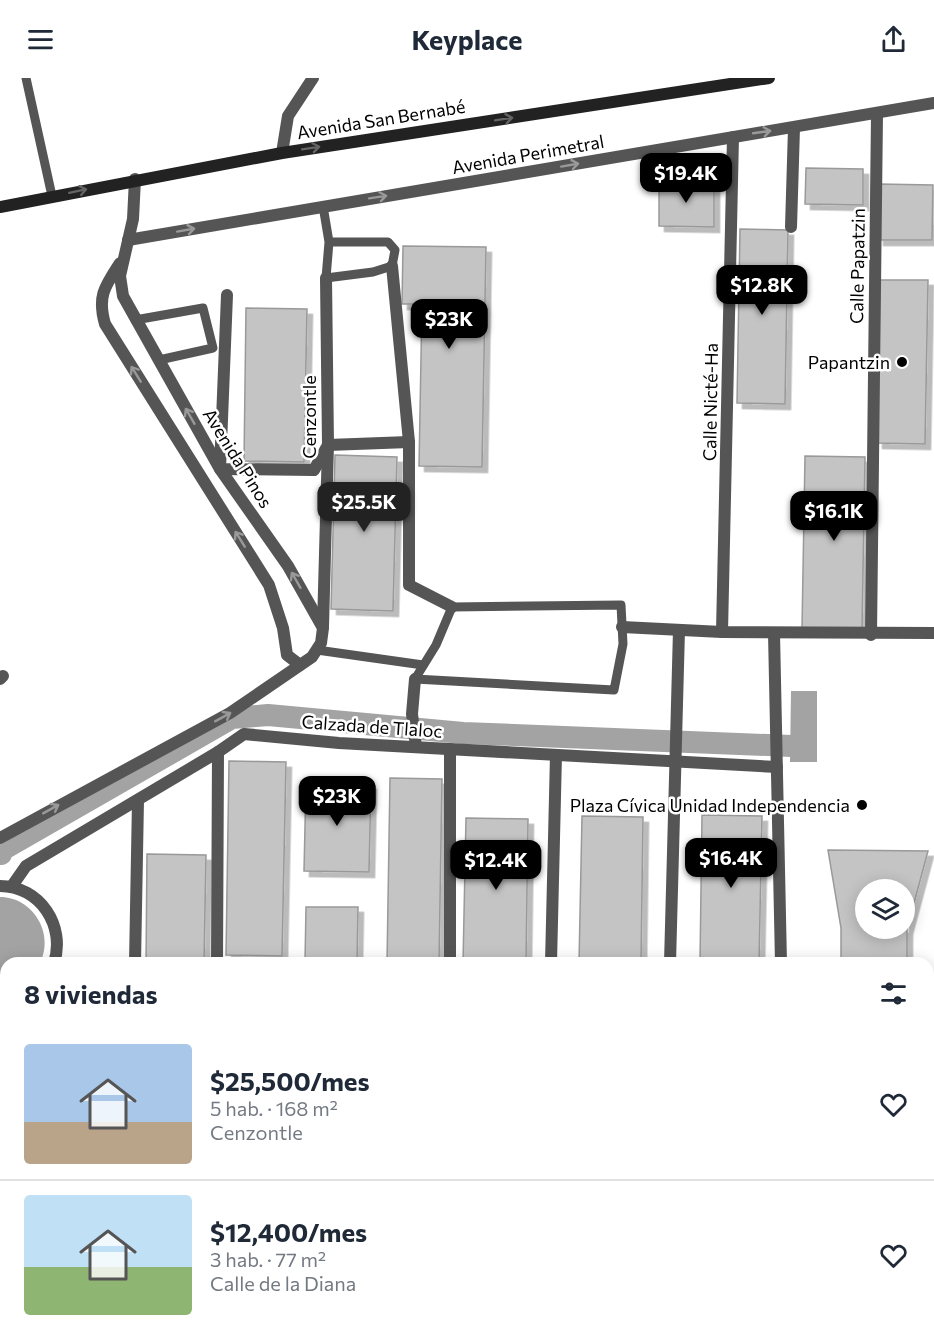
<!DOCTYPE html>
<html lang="es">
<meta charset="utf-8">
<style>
body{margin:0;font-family:Commissioner,sans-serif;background:#f6f6f7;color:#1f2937;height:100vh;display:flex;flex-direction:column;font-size:22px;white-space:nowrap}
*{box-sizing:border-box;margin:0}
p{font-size:20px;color:#747a83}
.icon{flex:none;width:33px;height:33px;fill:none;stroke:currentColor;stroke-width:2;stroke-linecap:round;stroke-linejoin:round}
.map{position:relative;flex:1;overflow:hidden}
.side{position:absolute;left:0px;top:879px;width:934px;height:386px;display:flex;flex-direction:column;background:#fff;border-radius:18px 18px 0 0;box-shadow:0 3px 15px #0003}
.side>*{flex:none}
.tools{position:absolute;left:855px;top:801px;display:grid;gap:12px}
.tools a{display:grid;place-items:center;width:60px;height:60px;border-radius:50%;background:#fff;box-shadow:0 3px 15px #0003;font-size:30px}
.price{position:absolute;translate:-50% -51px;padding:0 14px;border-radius:12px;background:#000;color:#fff;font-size:20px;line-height:39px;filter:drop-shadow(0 2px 3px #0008)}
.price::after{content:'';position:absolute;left:50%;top:36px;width:18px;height:14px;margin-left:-9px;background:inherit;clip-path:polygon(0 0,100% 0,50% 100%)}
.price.active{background:#222;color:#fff}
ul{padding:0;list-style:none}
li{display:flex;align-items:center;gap:18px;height:150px;padding:0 24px}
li+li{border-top:2px solid #e0e1e3}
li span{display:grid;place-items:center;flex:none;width:168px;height:120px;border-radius:6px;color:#555}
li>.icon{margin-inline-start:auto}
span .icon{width:72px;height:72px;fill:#fffc;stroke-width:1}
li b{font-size:26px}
h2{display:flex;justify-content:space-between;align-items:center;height:72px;padding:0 24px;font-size:26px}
header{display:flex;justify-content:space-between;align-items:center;height:78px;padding:0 24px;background:#fff;font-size:27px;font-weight:700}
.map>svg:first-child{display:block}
.water{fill:#a3a3a3}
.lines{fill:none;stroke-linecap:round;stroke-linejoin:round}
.canal{stroke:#a3a3a3;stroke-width:22}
.building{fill:#c4c4c4;stroke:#999;stroke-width:1.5;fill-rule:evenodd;filter:url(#shadow)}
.highway-casing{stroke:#dbdbdb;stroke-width:21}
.lane{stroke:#555;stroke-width:9}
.street{stroke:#555;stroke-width:12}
.secondary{stroke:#222;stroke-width:12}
.highway{stroke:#000;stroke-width:18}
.oneway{stroke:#646464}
.oneway2{stroke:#999}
.poi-dot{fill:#000;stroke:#fff;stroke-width:2}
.labels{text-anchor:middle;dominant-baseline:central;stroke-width:5;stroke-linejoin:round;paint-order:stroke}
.street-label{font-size:18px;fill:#000;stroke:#fff}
.poi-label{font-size:18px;fill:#000;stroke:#fff;text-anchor:end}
</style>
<header><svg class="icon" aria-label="menu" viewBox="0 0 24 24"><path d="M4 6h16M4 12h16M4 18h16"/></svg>Keyplace<svg class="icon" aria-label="share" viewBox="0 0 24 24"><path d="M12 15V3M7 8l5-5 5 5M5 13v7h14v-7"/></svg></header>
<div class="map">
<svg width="934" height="1264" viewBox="0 0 934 1264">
<defs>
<filter id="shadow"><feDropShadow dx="5.5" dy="5.5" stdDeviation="0" flood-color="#0004"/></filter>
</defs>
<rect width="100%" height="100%" fill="#fff"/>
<g class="water">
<polygon points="791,613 817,613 817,684 790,684"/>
<path d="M0 819C33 819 55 856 40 885H6V912H0Z"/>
</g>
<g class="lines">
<polyline class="canal" points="1,776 2,772 232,640 268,637 463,655 791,668"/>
</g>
<g class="building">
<polygon points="806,90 863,91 863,127 805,126"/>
<polygon points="659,102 714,103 714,149 659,148"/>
<polygon points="879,106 933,107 932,162 878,162"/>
<polygon points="740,151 788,152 785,326 737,325"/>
<polygon points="403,168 486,169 482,389 419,388 422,226 402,226"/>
<polygon points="880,202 928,202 925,366 877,365"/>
<polygon points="246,230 307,231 304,384 244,383"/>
<polygon points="335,377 397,379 393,533 331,531"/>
<polygon points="805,378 865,379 862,551 802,550"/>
<polygon points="229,683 286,684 282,878 226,877"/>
<polygon points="390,700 442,701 439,885 387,885"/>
<polygon points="306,704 371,706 369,794 304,793"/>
<polygon points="702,737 762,738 759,885 700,885"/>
<polygon points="582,738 643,739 641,885 579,885"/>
<polygon points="466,740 528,741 526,885 463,885"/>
<path d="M828 772 928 773 907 851V885H841V850ZM866 812H904V850H866Z"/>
<polygon points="147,776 206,777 204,885 146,885"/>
<polygon points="306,829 358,829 357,884 305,883"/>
<polygon points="928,941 932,941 934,1050 934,1059 928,1072"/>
<rect x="20" y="1258" width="63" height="6"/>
<rect x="109" y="1258" width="58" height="6"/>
<rect x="185" y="1258" width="59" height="6"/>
<polygon points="273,1258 314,1258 313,1264 273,1264"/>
<polygon points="334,1258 372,1258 371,1264 334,1264"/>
<polygon points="436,1258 496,1258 496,1264 435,1264"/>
<polygon points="534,1258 598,1258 598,1260"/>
<rect x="641" y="1258" width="62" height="6"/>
</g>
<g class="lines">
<defs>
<g id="highway">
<polyline points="928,1246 934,1239"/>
<polyline points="914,1264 918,1258"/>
</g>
</defs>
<use href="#highway" class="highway-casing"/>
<g class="lane">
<polyline points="26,0 52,118"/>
<polyline points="323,128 329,164 326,200 373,194 392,188 395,172 388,164 329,164"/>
<polyline points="135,242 203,230 213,270 159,282"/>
<polygon points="621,527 623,566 614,612 415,601 436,567 452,529"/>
<polyline points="317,572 423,587"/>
</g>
<g class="street">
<polyline points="282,75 288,38 313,0"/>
<polyline points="791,149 794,50"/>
<polyline points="128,162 934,25"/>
<path d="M120 185C105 208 97 218 105 246L269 507 283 550 287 577 300 587"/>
<polyline points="392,188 409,364"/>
<polyline points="227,217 220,391 314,392 328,367 409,364 409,507 452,529"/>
<polyline points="323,548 328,367 326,200"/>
<polyline points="622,549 722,554 934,555"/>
<polyline points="722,554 733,59"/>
<polyline points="774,555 781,885"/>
<polyline points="871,557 877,36"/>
<polyline points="0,601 3,598"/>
<polyline points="415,601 412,636 416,669"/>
<polyline points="450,671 450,885"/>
<polyline points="0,760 230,635 312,579 321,565 323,550 288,488 220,391 123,218 120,198 133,141 135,101"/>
<path d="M0 808C40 808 66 848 54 885"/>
<polyline points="12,808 26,788 218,674 244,656 339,665 777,689"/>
<polyline points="135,885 138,722"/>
<polyline points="217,885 218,674"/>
<polyline points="551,885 556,677"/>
<polyline points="670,885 679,552"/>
<polyline points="0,1087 3,925"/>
<polyline points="0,1121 6,1121"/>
<polyline points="928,1143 934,1145"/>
<polyline points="95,1264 95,1258"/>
<polyline points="176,1264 176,1258"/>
<polyline points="266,1264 266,1258"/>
<polyline points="426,1264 426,1258"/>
<polyline points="524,1264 524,1258"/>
<polyline points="617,1264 617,1258"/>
<polyline points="709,1264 709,1258"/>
<polyline points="772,1264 777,1258"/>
</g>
<g class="secondary">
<polyline points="0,129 282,75 769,0"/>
<polyline points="928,1194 934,1187"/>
<polyline points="869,1264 873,1258"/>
</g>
<use href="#highway" class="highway"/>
</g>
<defs><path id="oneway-shaft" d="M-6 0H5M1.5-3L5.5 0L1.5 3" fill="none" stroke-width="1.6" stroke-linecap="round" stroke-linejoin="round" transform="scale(1.5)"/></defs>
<g class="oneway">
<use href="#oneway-shaft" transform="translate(504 41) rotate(-9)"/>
<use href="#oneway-shaft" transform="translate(311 70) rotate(-9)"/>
<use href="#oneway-shaft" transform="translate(78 113) rotate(-12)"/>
</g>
<g class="oneway2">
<use href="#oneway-shaft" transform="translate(762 54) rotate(-8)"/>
<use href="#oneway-shaft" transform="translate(570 87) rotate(-10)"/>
<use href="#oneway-shaft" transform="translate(378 119) rotate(-9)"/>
<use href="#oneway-shaft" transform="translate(186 152) rotate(-10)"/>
<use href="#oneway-shaft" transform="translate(136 296) rotate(-122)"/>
<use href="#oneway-shaft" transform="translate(190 338) rotate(-120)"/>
<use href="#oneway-shaft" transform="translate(240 461) rotate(-122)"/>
<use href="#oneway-shaft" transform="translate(296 502) rotate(-120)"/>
<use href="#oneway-shaft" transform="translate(223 639) rotate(-29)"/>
<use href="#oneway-shaft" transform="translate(51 731) rotate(-29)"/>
</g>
<g class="poi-dot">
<circle cx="902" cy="284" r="6"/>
<circle cx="862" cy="727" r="6"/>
</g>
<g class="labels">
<g class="street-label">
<text transform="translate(381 41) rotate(-9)">Avenida San Bernabé</text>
<text transform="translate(528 76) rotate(-10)">Avenida Perimetral</text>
<text transform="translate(857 188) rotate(-89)">Calle Papatzin</text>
<text transform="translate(710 324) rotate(-89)">Calle Nicté-Ha</text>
<text transform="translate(309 339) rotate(-90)">Cenzontle</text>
<text transform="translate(238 380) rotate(58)">Avenida Pinos</text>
<text transform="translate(372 648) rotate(4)">Calzada de Tlaloc</text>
</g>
<g class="poi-label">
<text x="890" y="284">Papantzin</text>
<text x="850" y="727">Plaza Cívica Unidad Independencia</text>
</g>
</g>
</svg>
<div class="tools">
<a><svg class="icon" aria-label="layers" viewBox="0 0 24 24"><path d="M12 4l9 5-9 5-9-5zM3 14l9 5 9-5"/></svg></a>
</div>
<b class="price" style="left:686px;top:126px">$19.4K</b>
<b class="price" style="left:762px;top:238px">$12.8K</b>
<b class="price" style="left:449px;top:272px">$23K</b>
<b class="price active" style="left:364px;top:455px">$25.5K</b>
<b class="price" style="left:834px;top:464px">$16.1K</b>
<b class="price" style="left:337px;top:749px">$23K</b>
<b class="price" style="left:731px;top:811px">$16.4K</b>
<b class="price" style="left:496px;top:813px">$12.4K</b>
<section class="side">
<h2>8 viviendas<svg class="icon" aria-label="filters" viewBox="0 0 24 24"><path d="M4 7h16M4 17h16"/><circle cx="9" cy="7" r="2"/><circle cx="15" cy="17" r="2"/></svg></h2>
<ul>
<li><span style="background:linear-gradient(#a9c7e8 65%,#b9a48a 0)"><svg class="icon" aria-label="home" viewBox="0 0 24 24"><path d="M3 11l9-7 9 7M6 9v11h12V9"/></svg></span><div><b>$25,500/mes</b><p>5 hab. · 168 m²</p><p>Cenzontle</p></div><svg class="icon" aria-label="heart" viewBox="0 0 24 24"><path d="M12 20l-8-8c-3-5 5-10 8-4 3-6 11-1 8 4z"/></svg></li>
<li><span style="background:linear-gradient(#bfe0f5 60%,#8fb573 0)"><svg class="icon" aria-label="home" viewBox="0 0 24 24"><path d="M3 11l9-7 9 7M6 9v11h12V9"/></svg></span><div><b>$12,400/mes</b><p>3 hab. · 77 m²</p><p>Calle de la Diana</p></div><svg class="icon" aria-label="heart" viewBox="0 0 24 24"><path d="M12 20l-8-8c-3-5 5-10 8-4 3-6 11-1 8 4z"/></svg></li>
</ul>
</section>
</div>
